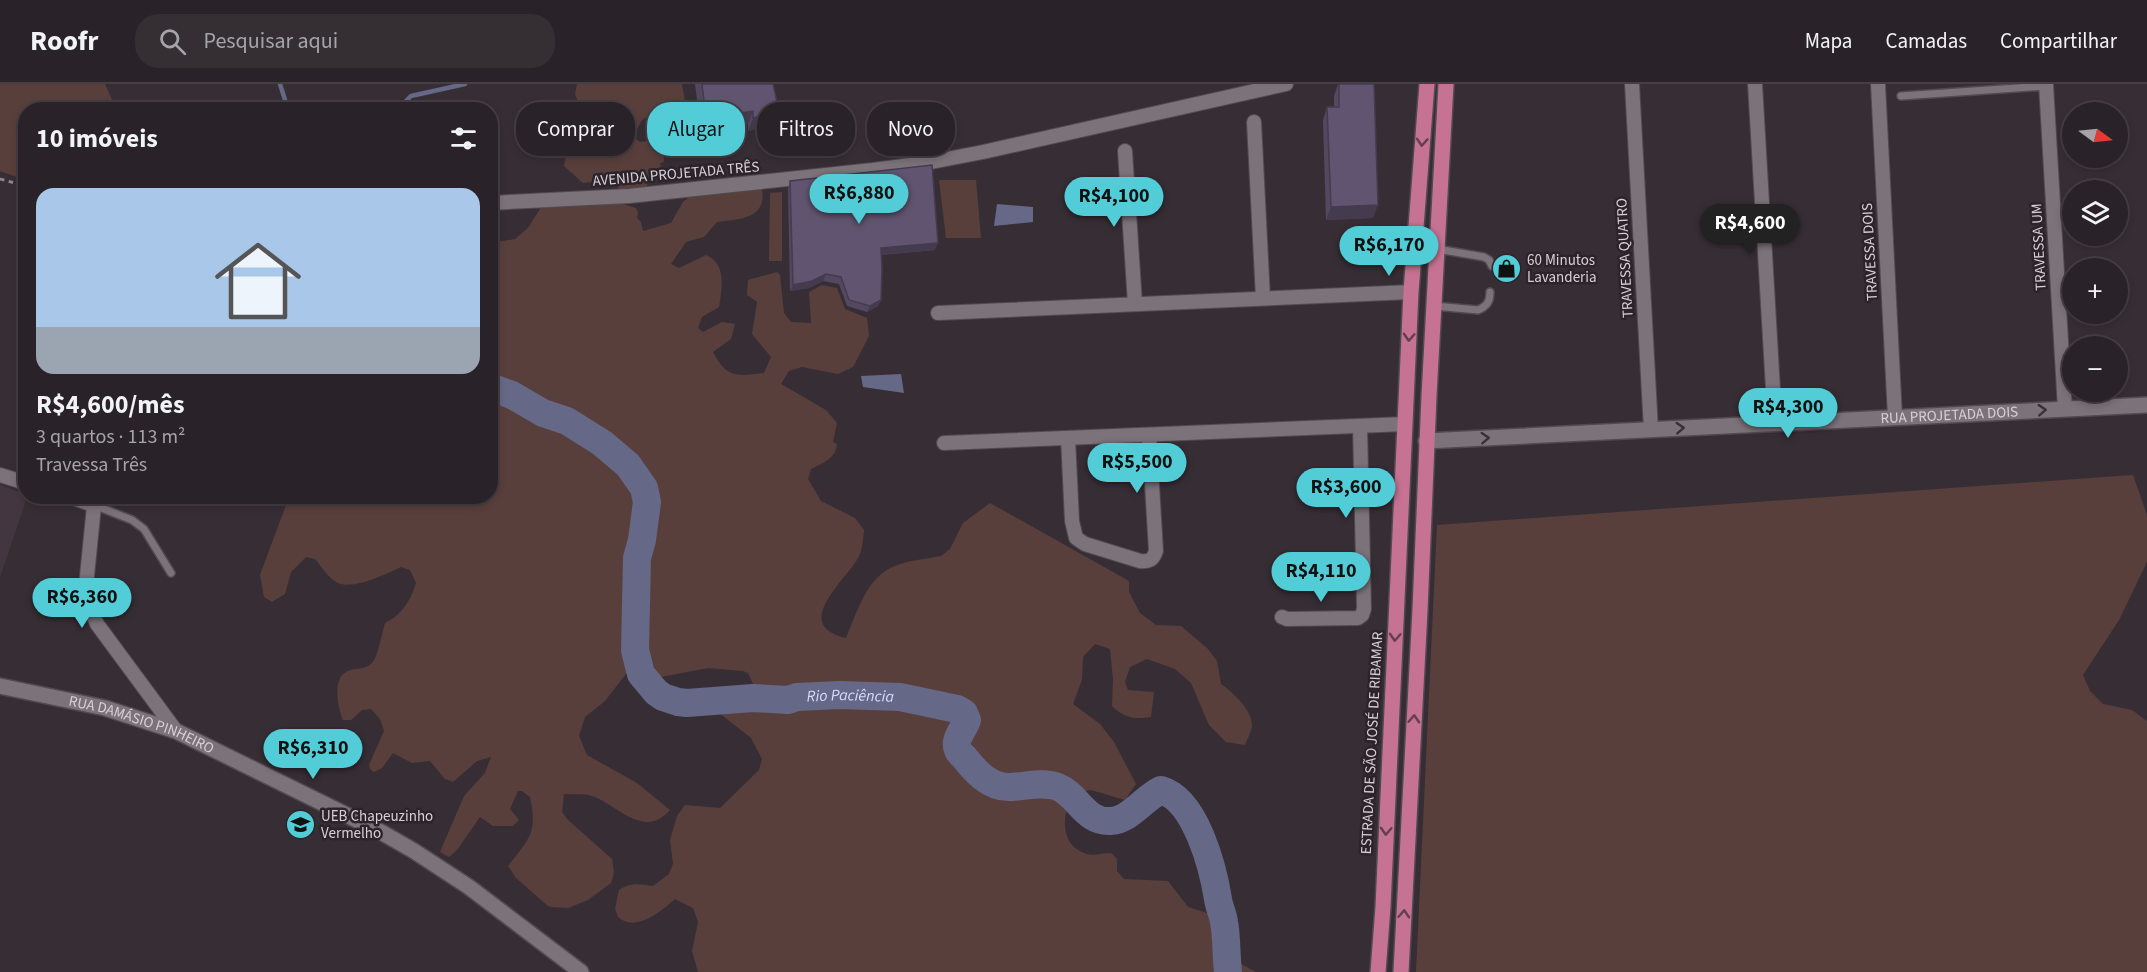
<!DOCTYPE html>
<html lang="pt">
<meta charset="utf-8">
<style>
body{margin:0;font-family:"Source Sans 3",sans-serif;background:#352f34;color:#f1f3f6;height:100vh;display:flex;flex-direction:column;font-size:22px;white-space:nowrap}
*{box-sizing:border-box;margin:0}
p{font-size:20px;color:#a5a4a8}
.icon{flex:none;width:33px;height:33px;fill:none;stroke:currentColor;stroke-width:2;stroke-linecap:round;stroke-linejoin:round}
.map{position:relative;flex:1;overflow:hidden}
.sheet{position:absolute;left:18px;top:18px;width:480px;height:402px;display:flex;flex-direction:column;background:#292228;border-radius:24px;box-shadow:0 3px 9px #0003,0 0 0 2px #453f45}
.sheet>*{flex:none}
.hud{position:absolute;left:516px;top:18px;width:570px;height:54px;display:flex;gap:12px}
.needle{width:39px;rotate:105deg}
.tools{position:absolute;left:2062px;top:18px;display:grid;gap:12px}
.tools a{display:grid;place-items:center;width:66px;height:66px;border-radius:50%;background:#292228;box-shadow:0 3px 9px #0003,0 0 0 2px #453f45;font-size:30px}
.price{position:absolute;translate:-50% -51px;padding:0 14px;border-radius:21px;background:#52ccd6;color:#111;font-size:20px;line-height:39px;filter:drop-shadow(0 2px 3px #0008)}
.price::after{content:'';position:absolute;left:50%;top:36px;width:18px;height:14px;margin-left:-9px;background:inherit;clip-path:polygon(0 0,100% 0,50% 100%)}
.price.current{background:#222;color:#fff}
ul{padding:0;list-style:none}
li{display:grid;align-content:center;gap:12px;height:318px;padding:0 18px}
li+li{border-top:2px solid #453f45}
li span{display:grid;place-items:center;height:186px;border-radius:18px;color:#555}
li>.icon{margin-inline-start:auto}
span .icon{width:108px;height:108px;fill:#fffc;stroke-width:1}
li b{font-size:26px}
h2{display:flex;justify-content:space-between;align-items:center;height:72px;padding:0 18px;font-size:26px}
.chip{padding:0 21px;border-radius:24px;background:#292228;box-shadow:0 3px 9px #0003,0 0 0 2px #453f45;font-size:21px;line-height:54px}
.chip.current{background:#52ccd6;color:#111}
header{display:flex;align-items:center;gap:36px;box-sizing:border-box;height:84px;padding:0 30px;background:#292228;border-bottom:2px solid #453f45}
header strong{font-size:28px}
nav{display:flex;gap:33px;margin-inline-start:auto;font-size:21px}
.search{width:420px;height:54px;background:#352f34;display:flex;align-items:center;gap:15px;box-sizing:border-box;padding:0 21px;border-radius:24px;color:#a5a4a8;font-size:22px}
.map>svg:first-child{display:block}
.built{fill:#443641}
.green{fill:#593f3c}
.water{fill:#656886}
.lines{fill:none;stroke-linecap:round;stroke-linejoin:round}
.stream{stroke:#656886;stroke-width:4.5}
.river{stroke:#656886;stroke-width:28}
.service-casing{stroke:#524a51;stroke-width:10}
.minor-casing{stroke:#524a51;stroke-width:16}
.tertiary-casing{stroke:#524a51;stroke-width:18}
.primary-casing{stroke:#524a51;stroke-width:18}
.path{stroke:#8d868c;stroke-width:3;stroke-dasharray:4.5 4.5;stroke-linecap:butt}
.service{stroke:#7c727a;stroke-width:7}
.minor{stroke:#7c727a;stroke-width:14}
.tertiary{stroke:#7c727a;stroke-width:15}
.primary{stroke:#c67293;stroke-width:15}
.wall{fill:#534860}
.shaded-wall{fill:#443b4e}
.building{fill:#615470;stroke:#443b4e;stroke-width:1.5}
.oneway{stroke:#633f4f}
.oneway2{stroke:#393037}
.labels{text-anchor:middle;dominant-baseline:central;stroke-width:5;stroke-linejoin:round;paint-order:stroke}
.street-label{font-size:15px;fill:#d6d1d5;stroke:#2d242b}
.poi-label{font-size:15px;fill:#d6d1d5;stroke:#2d242b;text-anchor:start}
.water-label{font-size:16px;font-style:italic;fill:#d8dcfd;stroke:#2d242b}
</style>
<header>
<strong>Roofr</strong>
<div class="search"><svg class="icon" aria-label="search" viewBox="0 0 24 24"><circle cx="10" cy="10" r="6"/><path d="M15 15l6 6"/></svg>Pesquisar aqui</div>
<nav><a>Mapa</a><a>Camadas</a><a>Compartilhar</a></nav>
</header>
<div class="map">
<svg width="2147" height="888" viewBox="0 0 2147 888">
<rect width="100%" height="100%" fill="#372e35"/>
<polygon class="built" points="0,401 25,410 27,413 0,493"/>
<g class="green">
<polygon points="0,0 105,0 116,25 26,26 25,96 0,87"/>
<polygon points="577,0 682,0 685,18 681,42 649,32 642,36 633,52 640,58 663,55 664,78 660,79 661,85 649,98 638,116 620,111 618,101 610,96 583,99 564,82 566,71 582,58 588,44 575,10"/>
<polygon points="939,96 976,96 981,154 946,154"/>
<path d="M761 100C770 135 741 135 717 138L704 153 686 158 671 180 679 184 706 171C727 180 722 204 719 223L702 233 698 244 703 248 722 238 735 240 731 255 713 268C727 295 737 292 764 289L771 273 752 250 757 218 747 211 748 196 777 188 780 191 784 229 791 238 811 239 809 208 822 201 837 204 845 225 867 234 869 252 853 283 838 290 802 283 789 287 781 300 826 326 837 339 833 358 837 360C836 374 823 379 811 385L808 395 821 417 855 434 864 446C863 454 863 466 858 474 846 496 790 541 846 554 857 529 866 493 895 482 909 476 926 475 941 472L950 465 963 439 990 419 1129 497V508L1140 529 1156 541 1181 542 1208 565 1217 577 1221 600C1232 608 1253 626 1252 643 1251 648 1247 656 1245 661L1226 658 1209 641 1191 599 1175 585 1147 575 1130 583 1125 598 1128 606 1154 608 1151 633C1135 636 1123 633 1112 622L1113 595 1110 565 1095 560 1083 573 1082 596 1073 620 1100 640 1114 658 1136 700 1125 716 1091 706 1072 710C1062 731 1059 762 1087 770 1093 772 1104 769 1111 769L1117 775V787L1124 795 1168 797 1188 823 1216 832 1224 846 1226 872 1256 888H698L692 867 698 838 693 824 675 815C662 827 635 849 618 833L615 825 619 806C631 798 639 800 653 802L669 790 673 780 670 756 677 732 685 721 720 724 759 686 762 675 751 654 714 625 754 602 748 589 743 587 708 584 661 593 642 585 629 586 605 617 585 633 579 652 587 671 637 699 670 726C644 756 618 721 592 712 584 709 573 711 564 710L562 728 568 736 612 775 614 789 611 799 588 816 568 824 552 823 548 822 516 794 508 782C529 755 538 749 530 713L522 707H518L510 725 519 736 513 742H493L480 733 457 766 449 773 440 768 464 712 485 689 491 673 477 677 453 698 445 695 430 677 412 679 393 669 382 684 374 688 370 685 369 681 384 647 380 635 371 625 362 626 351 636H343C338 624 332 595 346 588 354 583 365 587 372 579 378 573 382 549 385 539 401 532 411 516 416 499L410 486 401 483C386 490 354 506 338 499 328 494 322 483 315 475L306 473 291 488 285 510 272 518 264 513 260 491 289 413 490 412 491 159 515 155 528 144 550 109 574 110 590 122 613 117 636 124 638 129 637 134 641 138 643 147 671 139 683 118 697 106Z"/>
<polygon points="782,108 782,177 769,177 770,109"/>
<polygon points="2133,391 2147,431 2147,478 2119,536 2083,591 2090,607 2103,620 2132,626 2147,637 2147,888 1416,888 1437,441"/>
</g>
<g class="water">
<polygon points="997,120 1033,123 1033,138 994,142"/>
<polygon points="901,290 904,309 863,303 861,292"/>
</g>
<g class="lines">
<g class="stream">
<polyline points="280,0 286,19 282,26"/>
<polyline points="397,26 411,12 465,0"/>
</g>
<path class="river" id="s1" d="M490 303 512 311 543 329 567 337 602 359 628 381 644 404 647 418 642 456 637 474 635 566 641 590 656 608 663 613 678 618 687 619 753 614 788 616 797 613 840 611 900 613 957 625 964 629 967 636C964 645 953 656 958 666 959 669 962 671 964 673 975 687 989 703 1008 703 1025 703 1042 697 1058 703 1078 711 1085 739 1111 737 1130 736 1144 714 1161 706 1196 716 1213 784 1218 815 1219 823 1223 830 1224 838 1227 854 1226 871 1228 888"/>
<defs>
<g id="service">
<polyline points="1901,12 2046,2"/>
<polyline points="1437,165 1484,173 1489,176 1492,182"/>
<path d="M1434 222 1478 226C1487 222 1490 218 1490 208"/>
<polyline points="94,421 132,436 144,445 171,489"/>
</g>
<g id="minor">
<polyline points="1632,0 1651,346"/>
<polyline points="1755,0 1775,339"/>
<polyline points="1878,0 1895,333"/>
<polyline points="2046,0 2065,325"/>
<polyline points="1254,38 1263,214"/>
<polyline points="1125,67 1135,220"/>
<polyline points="490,119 629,112 873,86 926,79 983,68 1286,0"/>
<polyline points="938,229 1411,208"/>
<path d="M1068 354 1072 437 1076 454 1085 460 1140 477C1149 478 1153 476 1156 467L1149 351"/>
<polyline points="944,359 1405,340"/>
<polyline points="0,391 26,399"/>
<polyline points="68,412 93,421"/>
<polyline points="95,412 86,502 91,526 97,540 176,647"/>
<polyline points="1282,533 1287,535 1358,534 1362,531 1364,525 1360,342"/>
</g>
<g id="tertiary">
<path id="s2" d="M1426 357 2147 321"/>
<path id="s3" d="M0 602 105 624 176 647 381 748 414 767 469 803 581 888"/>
</g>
<g id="primary">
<polyline points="1378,888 1383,823 1411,208 1427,0"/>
<polyline points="1401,888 1420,526 1429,312 1446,0"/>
</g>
</defs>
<use href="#service" class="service-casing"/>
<use href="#minor" class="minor-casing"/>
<use href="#tertiary" class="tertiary-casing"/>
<use href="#primary" class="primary-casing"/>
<polyline class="path" points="0,95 26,102"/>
<use href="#service" class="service"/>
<use href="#minor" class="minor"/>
<use href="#tertiary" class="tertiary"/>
<use href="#primary" class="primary"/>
</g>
<g class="wall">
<polygon points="695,0 773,0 774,40 748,47 748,40 701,47"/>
<polygon points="1338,0 1373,134 1326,136 1323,36 1327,23 1334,23 1334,12"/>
<polygon points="790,97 935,166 881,171 878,222 867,228 847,222 839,200 823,197 809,204 790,207 788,104"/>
</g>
<g class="shaded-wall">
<polygon points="753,27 748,40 701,47 706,34"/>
<polygon points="779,27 774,40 748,47 753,34"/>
<polygon points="1378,121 1373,134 1326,136 1331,123"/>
<polygon points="938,159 935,166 878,171 881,164"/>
<polygon points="826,190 823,197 809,204 790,207 793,201"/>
<polygon points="881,216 878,222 867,228 870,222"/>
</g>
<g class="building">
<polygon points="702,0 773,0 779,27 753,34 753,27 706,34"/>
<polygon points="1339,0 1374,0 1378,121 1331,123 1327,23 1339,23"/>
<polygon points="932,81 938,159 881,164 882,185 881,216 870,222 849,216 841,193 826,190 812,197 793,201 790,97"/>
</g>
<defs><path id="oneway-chevron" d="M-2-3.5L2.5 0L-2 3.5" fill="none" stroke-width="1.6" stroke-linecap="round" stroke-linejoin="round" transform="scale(1.5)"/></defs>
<g class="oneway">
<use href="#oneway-chevron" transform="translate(1422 58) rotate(94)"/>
<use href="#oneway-chevron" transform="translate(1409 253) rotate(93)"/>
<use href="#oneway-chevron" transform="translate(1395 553) rotate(93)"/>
<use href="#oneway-chevron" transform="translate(1414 635) rotate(-87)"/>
<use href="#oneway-chevron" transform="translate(1386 747) rotate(93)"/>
<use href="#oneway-chevron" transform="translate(1404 830) rotate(-87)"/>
</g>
<g class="oneway2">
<use href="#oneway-chevron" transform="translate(2042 326) rotate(-3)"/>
<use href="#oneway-chevron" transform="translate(1680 344) rotate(-3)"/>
<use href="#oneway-chevron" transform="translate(1485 354) rotate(-3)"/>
</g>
<defs>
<symbol id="shop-disc" viewBox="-11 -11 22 22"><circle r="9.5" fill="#52ccd6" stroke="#2d242b"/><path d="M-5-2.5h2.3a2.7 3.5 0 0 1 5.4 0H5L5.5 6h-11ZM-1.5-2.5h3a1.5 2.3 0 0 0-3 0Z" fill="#111"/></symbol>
<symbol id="school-disc" viewBox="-11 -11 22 22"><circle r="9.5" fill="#52ccd6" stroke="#2d242b"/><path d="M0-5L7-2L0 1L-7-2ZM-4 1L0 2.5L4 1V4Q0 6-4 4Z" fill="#111"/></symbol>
</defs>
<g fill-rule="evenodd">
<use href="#shop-disc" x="1490" y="168" width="33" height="33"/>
<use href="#school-disc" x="284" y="724" width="33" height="33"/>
</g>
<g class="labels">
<g class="street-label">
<text transform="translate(676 90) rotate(-5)">AVENIDA PROJETADA TRÊS</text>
<text transform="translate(2039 163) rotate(-93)">TRAVESSA UM</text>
<text transform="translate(1870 168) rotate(-93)">TRAVESSA DOIS</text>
<text transform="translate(1625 174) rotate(-93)">TRAVESSA QUATRO</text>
<text stroke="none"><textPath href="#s2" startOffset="524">RUA PROJETADA DOIS</textPath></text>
<text stroke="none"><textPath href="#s3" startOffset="147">RUA DAMÁSIO PINHEIRO</textPath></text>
<text transform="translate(1372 659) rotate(-87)">ESTRADA DE SÃO JOSÉ DE RIBAMAR</text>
</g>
<g class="poi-label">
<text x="1527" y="176">60 Minutos<tspan x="1527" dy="17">Lavanderia</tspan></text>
<text x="321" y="732">UEB Chapeuzinho<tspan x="321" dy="17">Vermelho</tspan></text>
</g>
<g class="water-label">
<text stroke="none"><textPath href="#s1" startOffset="597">Rio Paciência</textPath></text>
</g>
</g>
</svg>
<div class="tools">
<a><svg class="needle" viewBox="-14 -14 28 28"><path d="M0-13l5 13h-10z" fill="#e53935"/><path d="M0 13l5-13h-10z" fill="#a5a4a8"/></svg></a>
<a><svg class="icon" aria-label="layers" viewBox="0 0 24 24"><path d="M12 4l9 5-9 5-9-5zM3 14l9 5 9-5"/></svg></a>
<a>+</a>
<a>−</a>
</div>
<b class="price" style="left:859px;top:141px">R$6,880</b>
<b class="price" style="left:1114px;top:144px">R$4,100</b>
<b class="price current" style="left:1750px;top:171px">R$4,600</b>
<b class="price" style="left:1389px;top:193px">R$6,170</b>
<b class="price" style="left:1788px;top:355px">R$4,300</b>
<b class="price" style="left:1137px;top:410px">R$5,500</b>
<b class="price" style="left:1346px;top:435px">R$3,600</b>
<b class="price" style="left:1321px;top:519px">R$4,110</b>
<b class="price" style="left:82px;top:545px">R$6,360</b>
<b class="price" style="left:313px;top:696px">R$6,310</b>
<div class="hud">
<a class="chip">Comprar</a>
<a class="chip current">Alugar</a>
<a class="chip">Filtros</a>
<a class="chip">Novo</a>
</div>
<section class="sheet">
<h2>10 imóveis<svg class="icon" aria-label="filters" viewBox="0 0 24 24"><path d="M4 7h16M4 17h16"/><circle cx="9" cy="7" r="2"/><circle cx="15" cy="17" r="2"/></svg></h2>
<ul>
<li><span style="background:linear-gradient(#a9c7e8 75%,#9aa5b1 0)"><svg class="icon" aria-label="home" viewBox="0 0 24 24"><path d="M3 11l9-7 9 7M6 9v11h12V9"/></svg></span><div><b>R$4,600/mês</b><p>3 quartos · 113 m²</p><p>Travessa Três</p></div></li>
</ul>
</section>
</div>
